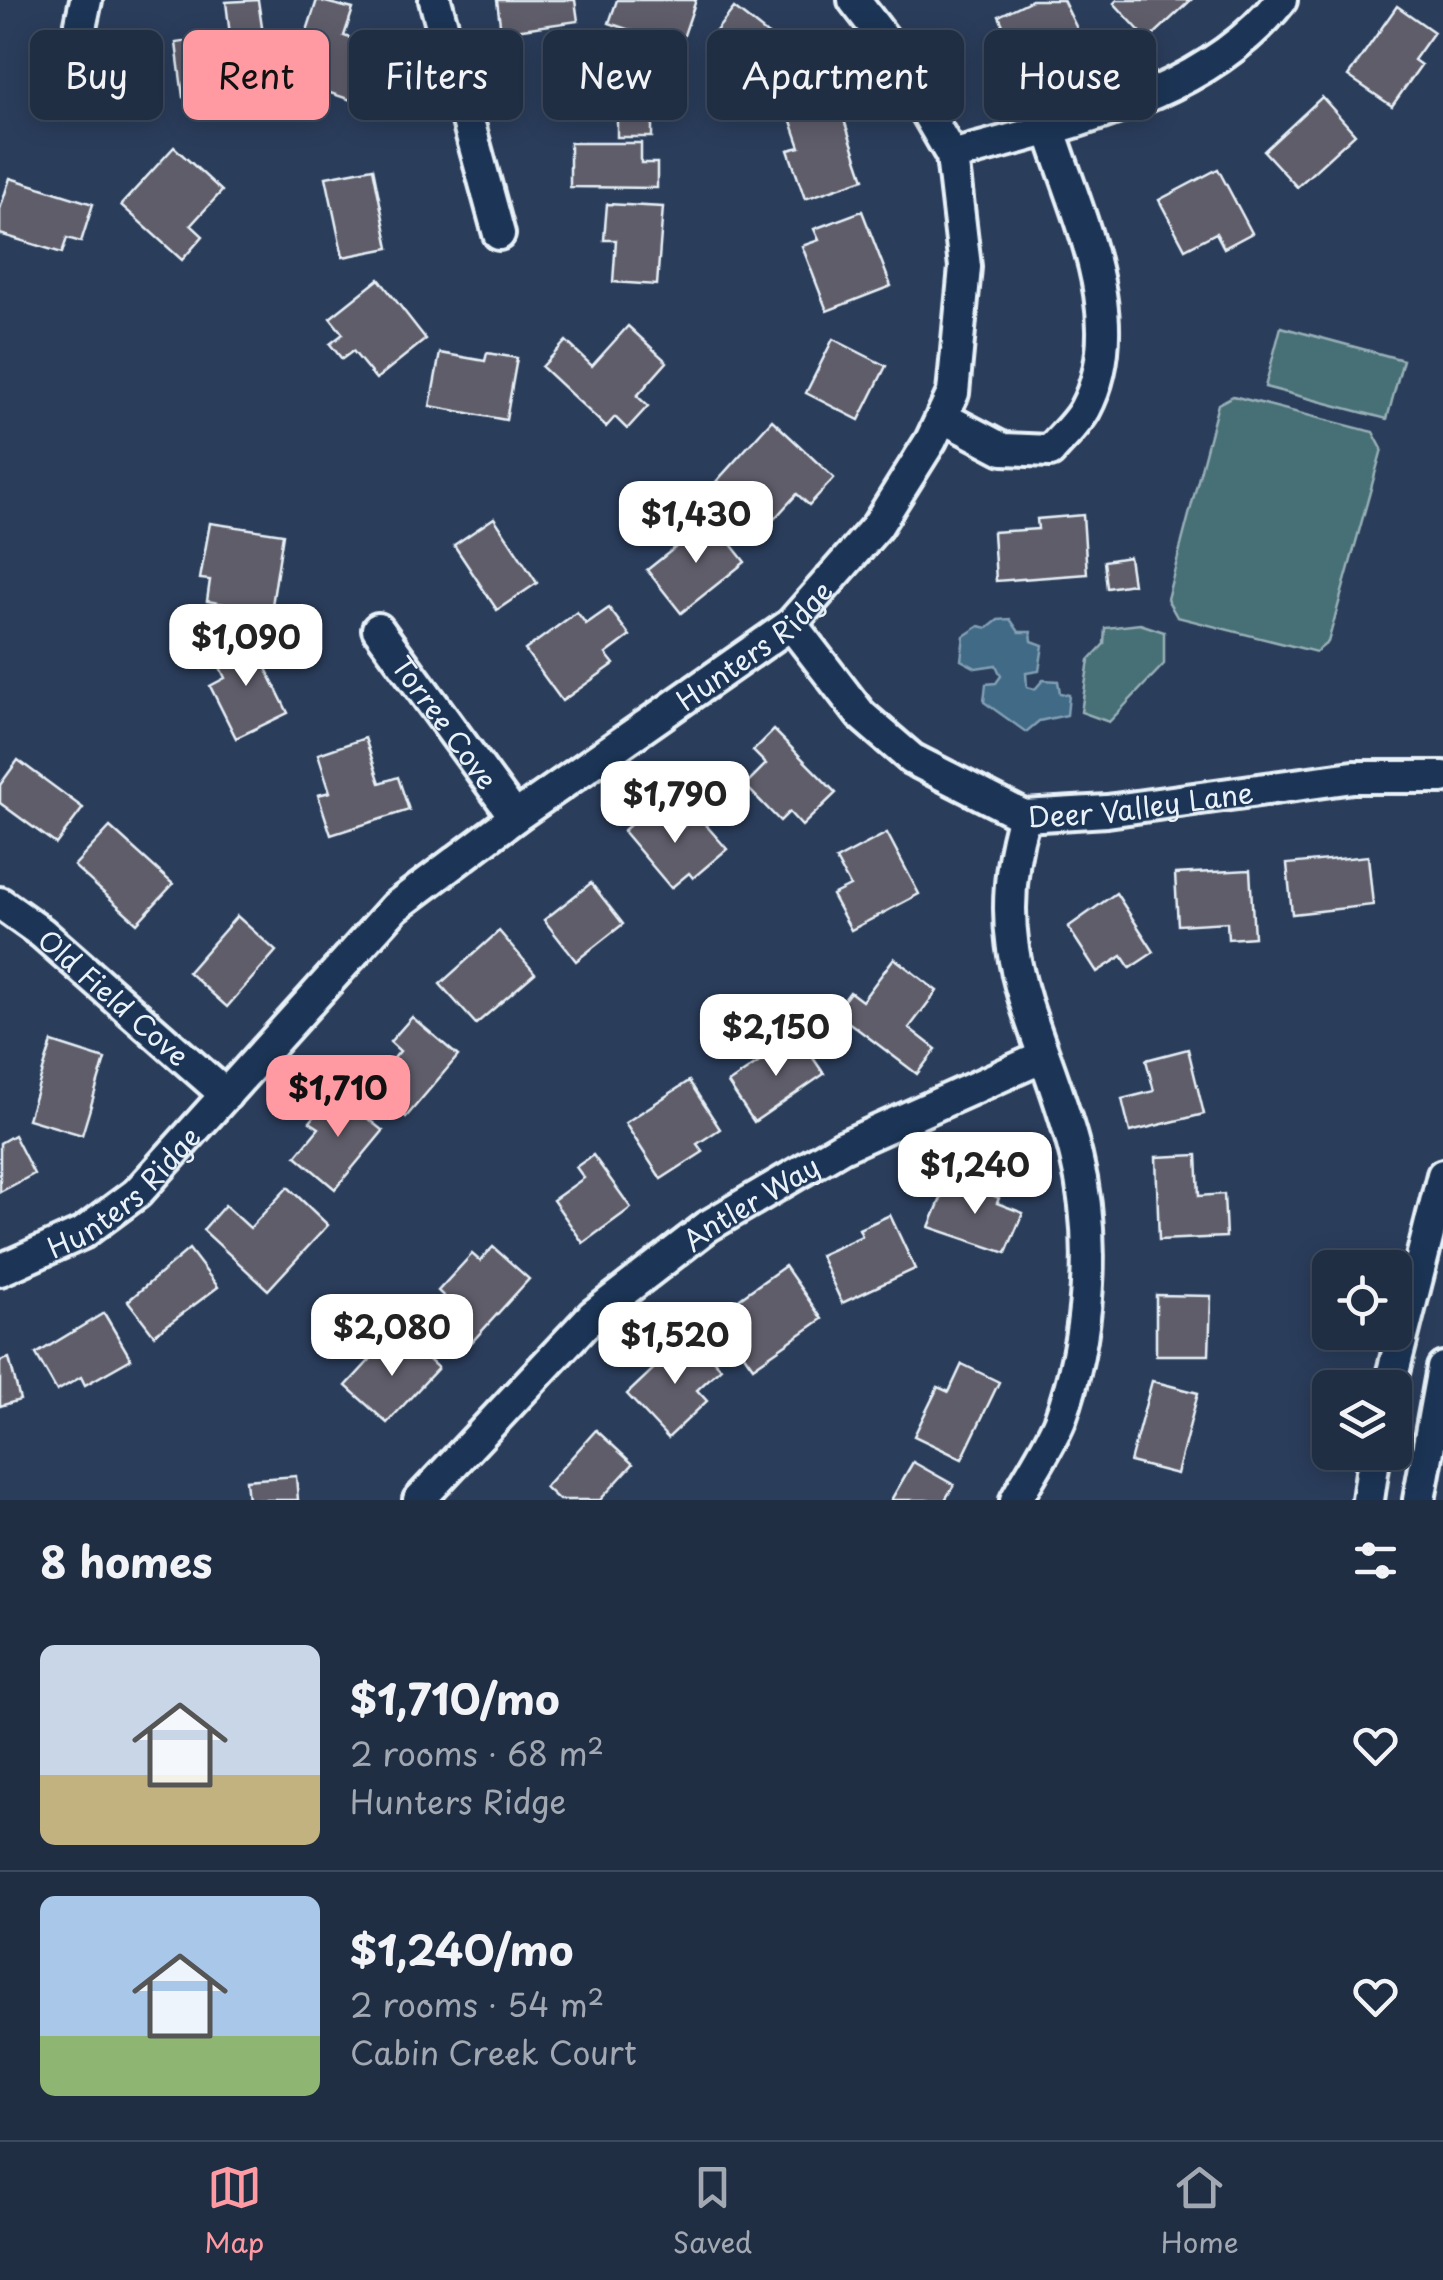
<!DOCTYPE html>
<meta charset="utf-8">
<style>
body{margin:0;font-family:"Playpen Sans",sans-serif;background:#28364b;color:#f1f3f6;height:100vh;display:flex;flex-direction:column;font-size:38px;white-space:nowrap}
*{box-sizing:border-box;margin:0}
p{font-size:32px;color:#a2a8b2}
.icon{flex:none;width:55px;height:55px;fill:none;stroke:currentColor;stroke-width:2;stroke-linecap:round;stroke-linejoin:round}
.map{position:relative;height:1500px;overflow:hidden}
.side{display:flex;flex-direction:column;background:#202e44;flex:1}
.side>*{flex:none}
.hud{position:absolute;left:30px;top:30px;width:1385px;height:90px;display:flex;gap:20px}
.tools{position:absolute;left:1312px;top:1250px;display:grid;gap:20px}
.tools a{display:grid;place-items:center;width:100px;height:100px;border-radius:15px;background:#202e44;box-shadow:0 5px 25px #0003,0 0 0 2px #3d4a5d;font-size:50px}
.price{position:absolute;translate:-50% -85px;padding:0 22px;border-radius:20px;background:#fff;color:#222;font-size:32px;line-height:65px;filter:drop-shadow(0 2px 5px #0008)}
.price::after{content:'';position:absolute;left:50%;top:60px;width:30px;height:22px;margin-left:-15px;background:inherit;clip-path:polygon(0 0,100% 0,50% 100%)}
.price.selected{background:#ff9aa2;color:#111}
ul{padding:0;list-style:none}
li{display:flex;align-items:center;gap:30px;height:250px;padding:0 40px}
li+li{border-top:2px solid #3d4a5d}
li span{display:grid;place-items:center;flex:none;width:280px;height:200px;border-radius:15px;color:#555}
li>.icon{margin-inline-start:auto}
span .icon{width:120px;height:120px;fill:#fffc;stroke-width:1}
li b{font-size:42px}
h2{display:flex;justify-content:space-between;align-items:center;height:120px;padding:0 40px;font-size:42px}
.chip{padding:0 35px;border-radius:15px;background:#202e44;box-shadow:0 5px 25px #0003,0 0 0 2px #3d4a5d;font-size:35px;line-height:90px}
.chip.selected{background:#ff9aa2;color:#111}
.tabs{display:flex;justify-content:space-around;align-items:center;height:140px;border-top:2px solid #3d4a5d;background:#202e44;font-size:28px;color:#a2a8b2}
.tabs a{display:grid;justify-items:center;gap:5px}
.tabs .selected{color:#ff9aa2}
.map>svg:first-child{display:block}
.green{fill:#477076;stroke:#98b0b7;stroke-width:2.5}
.water{fill:#3f6a86;stroke:#83a0b4;stroke-width:2.5}
.building{fill:#5f5d6a;stroke:#e8f1f8;stroke-width:2.5}
.lines{fill:none;stroke-linecap:round;stroke-linejoin:round}
.minor-casing{stroke:#e8f1f8;stroke-width:38}
.minor{stroke:#1d3557;stroke-width:30}
.labels{text-anchor:middle;dominant-baseline:central;stroke-width:8;stroke-linejoin:round;paint-order:stroke}
.street-label{font-size:28px;fill:#e8f1f8;stroke:#1d3557}
</style>
<div class="map">
<svg width="1443" height="1500" viewBox="0 0 1443 1500">
<rect width="100%" height="100%" fill="#2a3d5b"/>
<filter id="ink" filterUnits="userSpaceOnUse"><feTurbulence type="fractalNoise" baseFrequency=".01" numOctaves="2"/><feDisplacementMap in="SourceGraphic" scale="20" xChannelSelector="R" yChannelSelector="G"/><feConvolveMatrix kernelMatrix="1 2 1 2 8 2 1 2 1" color-interpolation-filters="sRGB"/></filter>
<g filter="url(#ink)">
<g class="green">
<polygon points="1281,327 1403,360 1387,419 1265,387"/>
<polygon points="1233,396 1373,432 1382,449 1328,642 1316,652 1177,617 1167,599 1218,404"/>
<polygon points="1140,624 1164,632 1164,664 1109,722 1081,712 1089,660 1104,644 1105,628"/>
</g>
<polygon class="water" points="1010,619 1019,632 1031,632 1032,641 1043,645 1039,671 1026,673 1027,687 1035,689 1043,680 1058,681 1060,693 1069,695 1067,715 1039,721 1026,732 984,702 986,684 996,683 1001,676 996,665 976,668 961,660 964,636 979,626 988,628 998,620"/>
<g class="building">
<polygon points="258,0 273,102 240,107 238,89 183,97 176,43 230,35 226,2"/>
<polygon points="317,0 353,9 344,36 394,53 375,108 291,80"/>
<polygon points="497,0 575,0 578,21 501,32"/>
<polygon points="617,0 696,0 680,47 609,23"/>
<polygon points="1032,0 1063,0 1083,41 1043,60 1047,70 1014,87 993,44 1008,37 999,16"/>
<polygon points="1117,0 1191,0 1148,40 1114,3"/>
<polygon points="1397,6 1434,32 1414,60 1421,65 1392,106 1348,76"/>
<polygon points="734,8 804,63 775,99 753,81 743,95 709,68 719,55 705,45"/>
<polygon points="1322,97 1355,134 1297,187 1264,151"/>
<polygon points="838,102 864,179 805,199 788,150 800,147 790,118"/>
<rect x="617" y="106" width="35" height="31"/>
<polygon points="570,143 641,143 641,163 657,163 657,188 570,187"/>
<polygon points="174,147 222,191 191,225 203,236 182,260 121,205"/>
<polygon points="373,168 389,248 343,257 326,177"/>
<polygon points="1218,169 1252,233 1224,248 1216,233 1185,249 1159,200"/>
<polygon points="10,178 93,204 81,242 67,238 62,253 0,234 0,209"/>
<polygon points="607,204 663,207 657,285 613,282 616,240 604,240"/>
<polygon points="862,211 891,286 827,311 802,246 819,240 814,229"/>
<polygon points="379,279 426,339 376,379 353,351 342,359 330,344 343,334 330,318"/>
<polygon points="628,326 667,362 637,396 648,406 627,429 615,417 606,427 542,367 566,341 592,366"/>
<polygon points="833,339 886,366 859,420 806,393"/>
<polygon points="440,353 485,361 487,353 517,358 506,420 430,406"/>
<polygon points="772,420 834,478 809,505 797,494 765,529 715,483"/>
<polygon points="1083,515 1087,574 996,581 993,532 1038,529 1037,519"/>
<polygon points="494,518 537,583 497,610 454,545"/>
<polygon points="711,519 745,562 681,613 647,570"/>
<polygon points="210,523 283,534 271,612 207,601 210,580 200,579"/>
<polygon points="1129,557 1133,584 1107,588 1104,561"/>
<polygon points="609,608 630,636 606,654 614,664 562,701 525,650 577,612 586,624"/>
<polygon points="250,636 288,713 236,738 210,686 225,678 214,654"/>
<polygon points="774,730 836,793 802,826 789,812 780,821 745,785 766,764 753,751"/>
<polygon points="365,738 380,783 398,777 409,810 331,835 318,795 330,792 318,754"/>
<polygon points="18,760 83,808 56,844 0,803 0,785"/>
<polygon points="651,807 674,834 697,815 727,849 693,878 689,873 671,888 623,831"/>
<polygon points="110,827 173,884 137,923 74,866"/>
<polygon points="887,833 919,894 851,930 832,895 850,886 836,860"/>
<polygon points="1368,856 1373,905 1292,914 1287,864"/>
<polygon points="1250,870 1254,937 1228,939 1227,922 1178,925 1175,874"/>
<polygon points="591,883 623,924 576,961 544,920"/>
<polygon points="1116,893 1154,952 1130,968 1122,956 1097,972 1068,927"/>
<polygon points="237,916 276,951 227,1007 188,972"/>
<polygon points="499,931 535,973 476,1024 440,984"/>
<polygon points="894,958 937,991 909,1028 936,1049 917,1074 835,1012 850,992 862,1001"/>
<polygon points="412,1017 458,1056 406,1117 370,1086 400,1051 390,1042"/>
<polygon points="798,1036 824,1074 754,1122 728,1083"/>
<polygon points="52,1042 105,1059 82,1135 28,1119"/>
<polygon points="1188,1049 1204,1114 1130,1132 1122,1099 1154,1091 1146,1060"/>
<polygon points="689,1081 720,1129 697,1144 703,1152 661,1179 625,1123"/>
<polygon points="335,1092 383,1131 335,1189 296,1156 319,1128 310,1122"/>
<polygon points="14,1135 34,1174 0,1192 0,1143"/>
<polygon points="593,1155 631,1208 583,1243 553,1200 584,1178 576,1167"/>
<polygon points="1197,1155 1199,1196 1224,1194 1226,1237 1159,1240 1156,1157"/>
<polygon points="950,1177 999,1198 997,1203 1023,1213 1006,1253 929,1227"/>
<polygon points="288,1187 328,1225 268,1290 203,1230 225,1205 250,1228"/>
<polygon points="890,1215 915,1269 842,1303 820,1255 862,1236 859,1229"/>
<polygon points="493,1247 529,1279 471,1343 441,1316 452,1304 438,1291 472,1254 480,1261"/>
<polygon points="189,1249 218,1287 154,1335 128,1301"/>
<polygon points="785,1266 822,1319 753,1367 716,1315"/>
<polygon points="1156,1295 1211,1296 1209,1355 1156,1355"/>
<polygon points="104,1313 131,1359 85,1385 81,1377 57,1391 36,1354"/>
<polygon points="689,1335 721,1368 697,1390 707,1401 668,1438 627,1394"/>
<polygon points="404,1337 438,1368 387,1423 346,1386 380,1349 388,1355"/>
<polygon points="9,1358 20,1400 0,1406 0,1361"/>
<polygon points="962,1364 999,1382 962,1459 914,1436 938,1387 949,1392"/>
<polygon points="1152,1381 1198,1393 1177,1474 1130,1462"/>
<polygon points="596,1430 633,1464 600,1500 559,1500 545,1487"/>
<polygon points="913,1462 954,1485 945,1500 891,1500"/>
<polygon points="296,1476 298,1500 248,1500 246,1480"/>
</g>
<g class="lines">
<defs>
<g id="minor">
<polyline points="435,0 499,234"/>
<polyline points="74,56 86,0"/>
<path d="M952 156C1067 123 1203 99 1281 0"/>
<path d="M942 417 1003 449 1050 451C1061 438 1077 424 1085 409 1132 320 1076 214 1049 127"/>
<path id="s1" d="M791 624 861 715 912 759 1024 816 1107 811 1353 777H1443"/>
<path id="s2" d="M378 629 515 817"/>
<path id="s3" d="M0 903 42 933 226 1095"/>
<path id="s4" d="M0 1270 83 1233 137 1193 395 907 515 817 791 624 877 526 931 440 953 393 965 267 952 156 884 39 854 0"/>
<polyline points="1389,1388 1443,1175"/>
<path id="s5" d="M419 1500 593 1315 708 1226 842 1147 1043 1057"/>
<path d="M1016 1500C1030 1474 1049 1447 1060 1420 1089 1339 1097 1239 1076 1156 1044 1025 982 960 1024 816"/>
<polyline points="1368,1500 1375,1452"/>
<polyline points="1419,1500 1443,1368"/>
</g>
</defs>
<use href="#minor" class="minor-casing"/>
<use href="#minor" class="minor"/>
</g>
</g>
<g class="labels">
<g class="street-label">
<text stroke="none"><textPath href="#s4" startOffset="988">Hunters Ridge</textPath></text>
<text stroke="none"><textPath href="#s2" startOffset="115">Torree Cove</textPath></text>
<text stroke="none"><textPath href="#s1" startOffset="425">Deer Valley Lane</textPath></text>
<text stroke="none"><textPath href="#s3" startOffset="148">Old Field Cove</textPath></text>
<text stroke="none"><textPath href="#s4" startOffset="148">Hunters Ridge</textPath></text>
<text stroke="none"><textPath href="#s5" startOffset="448">Antler Way</textPath></text>
</g>
</g>
</svg>
<div class="tools">
<a><svg class="icon" aria-label="locate" viewBox="0 0 24 24"><circle cx="12" cy="12" r="6"/><path d="M12 2v4M12 18v4M2 12h4M18 12h4"/></svg></a>
<a><svg class="icon" aria-label="layers" viewBox="0 0 24 24"><path d="M12 4l9 5-9 5-9-5zM3 14l9 5 9-5"/></svg></a>
</div>
<b class="price" style="left:696px;top:566px">$1,430</b>
<b class="price" style="left:246px;top:689px">$1,090</b>
<b class="price" style="left:675px;top:846px">$1,790</b>
<b class="price" style="left:776px;top:1079px">$2,150</b>
<b class="price selected" style="left:338px;top:1140px">$1,710</b>
<b class="price" style="left:975px;top:1217px">$1,240</b>
<b class="price" style="left:392px;top:1379px">$2,080</b>
<b class="price" style="left:675px;top:1387px">$1,520</b>
<div class="hud">
<a class="chip">Buy</a>
<a class="chip selected">Rent</a>
<a class="chip">Filters</a>
<a class="chip">New</a>
<a class="chip">Apartment</a>
<a class="chip">House</a>
</div>
</div>
<section class="side">
<h2>8 homes<svg class="icon" aria-label="filters" viewBox="0 0 24 24"><path d="M4 7h16M4 17h16"/><circle cx="9" cy="7" r="2"/><circle cx="15" cy="17" r="2"/></svg></h2>
<ul>
<li><span style="background:linear-gradient(#c9d6e8 65%,#c2b280 0)"><svg class="icon" aria-label="home" viewBox="0 0 24 24"><path d="M3 11l9-7 9 7M6 9v11h12V9"/></svg></span><div><b>$1,710/mo</b><p>2 rooms · 68 m²</p><p>Hunters Ridge</p></div><svg class="icon" aria-label="heart" viewBox="0 0 24 24"><path d="M12 20l-8-8c-3-5 5-10 8-4 3-6 11-1 8 4z"/></svg></li>
<li><span style="background:linear-gradient(#a9c7e8 70%,#8fb573 0)"><svg class="icon" aria-label="home" viewBox="0 0 24 24"><path d="M3 11l9-7 9 7M6 9v11h12V9"/></svg></span><div><b>$1,240/mo</b><p>2 rooms · 54 m²</p><p>Cabin Creek Court</p></div><svg class="icon" aria-label="heart" viewBox="0 0 24 24"><path d="M12 20l-8-8c-3-5 5-10 8-4 3-6 11-1 8 4z"/></svg></li>
</ul>
</section>
<nav class="tabs">
<a class="selected"><svg class="icon" aria-label="map" viewBox="0 0 24 24"><path d="M3 6l6-2 6 2 6-2v14l-6 2-6-2-6 2zM9 4v14M15 6v14"/></svg>Map</a>
<a><svg class="icon" aria-label="saved" viewBox="0 0 24 24"><path d="M7 4h10v16l-5-4-5 4z"/></svg>Saved</a>
<a><svg class="icon" aria-label="home" viewBox="0 0 24 24"><path d="M3 11l9-7 9 7M6 9v11h12V9"/></svg>Home</a>
</nav>
